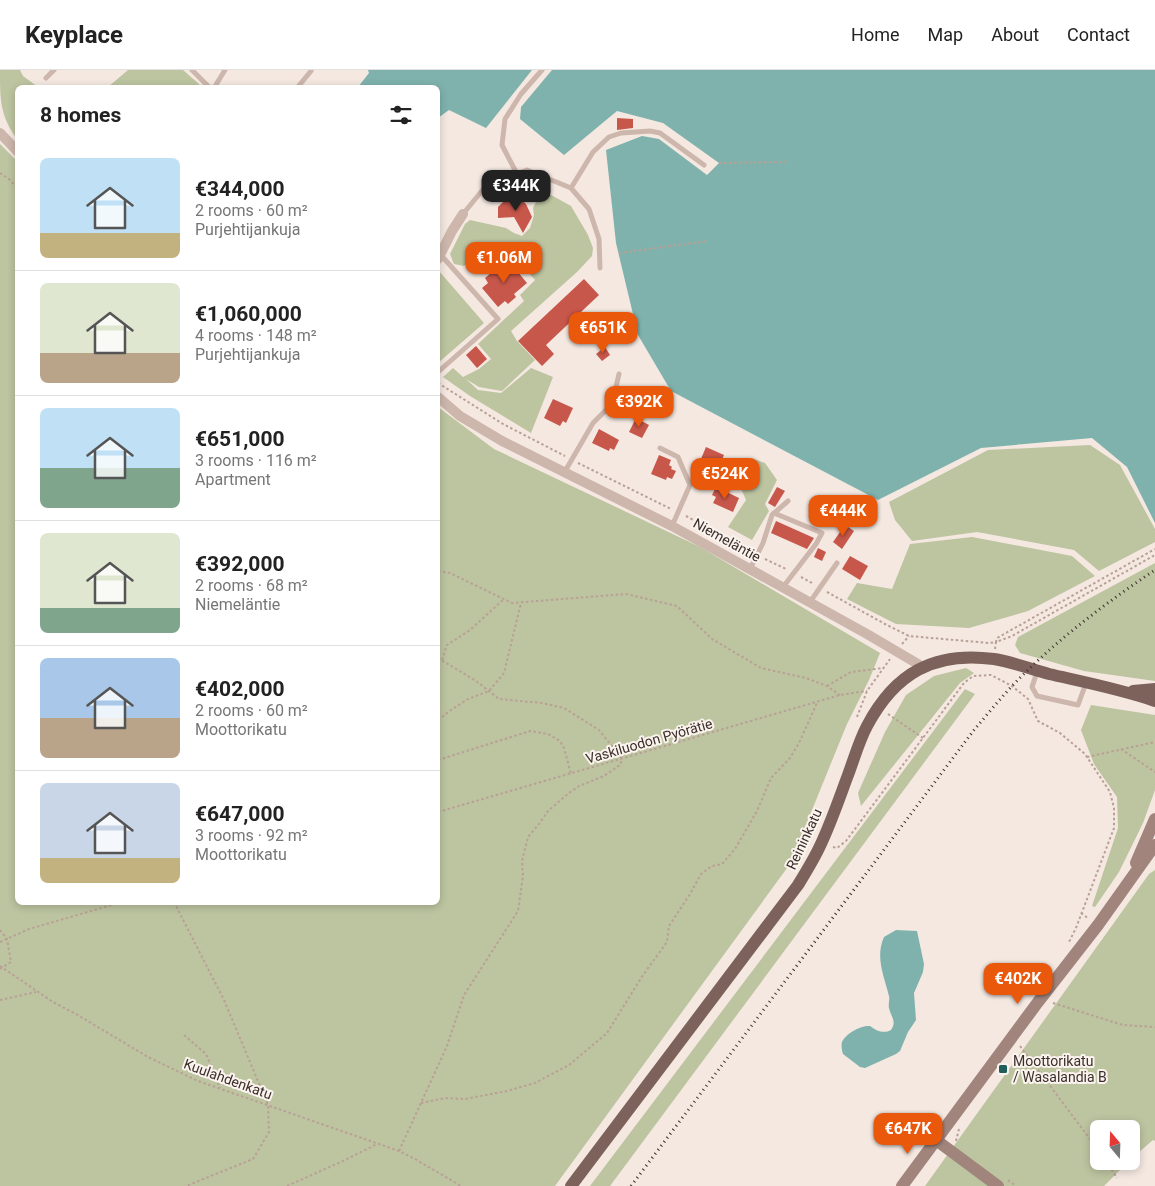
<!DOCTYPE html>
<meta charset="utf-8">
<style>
body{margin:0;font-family:Roboto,sans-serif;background:#f6f6f6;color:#222;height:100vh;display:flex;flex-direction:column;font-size:19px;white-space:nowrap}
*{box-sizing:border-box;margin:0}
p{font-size:16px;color:#767676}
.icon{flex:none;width:28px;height:28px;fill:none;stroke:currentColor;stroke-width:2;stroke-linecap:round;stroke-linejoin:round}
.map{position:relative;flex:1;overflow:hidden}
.sheet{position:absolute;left:15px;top:15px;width:425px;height:820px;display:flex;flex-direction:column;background:#fff;border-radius:8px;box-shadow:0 2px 8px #0003}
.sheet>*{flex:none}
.needle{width:32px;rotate:341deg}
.buttons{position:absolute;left:1090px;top:1050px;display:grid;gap:10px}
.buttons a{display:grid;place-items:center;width:50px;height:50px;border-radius:8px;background:#fff;box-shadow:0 2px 8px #0003;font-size:25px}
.price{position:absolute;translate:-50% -42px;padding:0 11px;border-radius:10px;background:#ea580c;color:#fff;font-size:16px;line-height:32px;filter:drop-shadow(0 1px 2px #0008)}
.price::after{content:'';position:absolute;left:50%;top:30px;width:15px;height:11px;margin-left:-8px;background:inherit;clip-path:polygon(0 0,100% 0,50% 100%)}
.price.selected{background:#222;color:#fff}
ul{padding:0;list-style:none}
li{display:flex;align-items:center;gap:15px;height:125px;padding:0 25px}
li+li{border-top:1px solid #e0e0e0}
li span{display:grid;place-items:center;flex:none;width:140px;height:100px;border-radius:8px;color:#555}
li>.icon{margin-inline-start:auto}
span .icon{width:60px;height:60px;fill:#fffc;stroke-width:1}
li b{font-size:21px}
h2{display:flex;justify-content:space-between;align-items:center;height:60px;padding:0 25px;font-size:21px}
header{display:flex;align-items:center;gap:30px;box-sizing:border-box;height:70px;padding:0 25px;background:#fff;border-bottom:1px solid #e0e0e0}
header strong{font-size:24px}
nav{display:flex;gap:28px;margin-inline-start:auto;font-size:18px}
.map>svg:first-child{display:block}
.green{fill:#bdc4a0}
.water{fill:#7fb2ad}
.building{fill:#c8574b}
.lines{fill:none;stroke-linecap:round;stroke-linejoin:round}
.path{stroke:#b9a096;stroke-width:2;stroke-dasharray:2.5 2.5;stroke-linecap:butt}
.lane{stroke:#cdb6ac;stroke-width:5}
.street{stroke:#cdb6ac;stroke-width:10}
.secondary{stroke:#a1857d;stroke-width:12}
.primary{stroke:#7d625c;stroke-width:12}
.rail{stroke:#3b2e2b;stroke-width:3;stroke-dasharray:1 4;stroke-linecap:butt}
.poi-dot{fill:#1f5e59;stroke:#fbf3ee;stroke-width:2}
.labels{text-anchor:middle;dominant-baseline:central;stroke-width:4;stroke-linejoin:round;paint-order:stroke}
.street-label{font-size:14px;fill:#3b2e2b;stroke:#fbf3ee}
.poi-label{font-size:14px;fill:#3b2e2b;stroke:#fbf3ee;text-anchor:start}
</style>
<header>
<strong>Keyplace</strong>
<nav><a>Home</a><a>Map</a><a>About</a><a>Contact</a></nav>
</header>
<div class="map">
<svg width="1155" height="1116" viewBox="0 0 1155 1116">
<rect width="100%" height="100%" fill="#f4e8e1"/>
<g class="green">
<path d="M0 0H20L23 6 38 17 18 18 17 69C0 46 0 29 0 0Z"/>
<polygon points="128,0 183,0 199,14 199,17 108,17"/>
<polygon points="0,74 18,92 18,832 438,832 438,337 494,379 700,477 880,583 869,610 847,654 790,794 555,1116 0,1116"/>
<polygon points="542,120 571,136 588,165 593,178 592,186 577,202 511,261 517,271 535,290 502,321 479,317 466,309 478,320 501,323 531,298 553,307 531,363 470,326 443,307 453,298 463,307 479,299 491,289 478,274 524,231 520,225 535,210 510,181 501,188 490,174 464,196 454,194 450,184 465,154 470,150 506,158 514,163 522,166 530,158 534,145 533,138"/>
<polygon points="439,201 484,253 438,293 438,204"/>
<polygon points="1090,375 1120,395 1155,459 1155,472 1099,501 1074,480 977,462 912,471 895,450 889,432 988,380"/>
<polygon points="751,388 765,393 777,410 765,434 769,441 752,470 728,457 746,430 739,414"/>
<polygon points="972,467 1072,486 1095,506 1028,541 969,558 896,554 847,529 857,513 892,519 910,474"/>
<polygon points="1155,493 1155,611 1084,601 1020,583 1015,575 1018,567"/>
<polygon points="966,598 974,603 960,613 861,736 858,723 885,662 906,625 934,606"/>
<polygon points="965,619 975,624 610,1116 590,1116"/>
<polygon points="1091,635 1155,645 1155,720 1143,753 1119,802 1095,837 1092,836 1118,758 1117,727 1094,694 1081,660"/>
<polygon points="1155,800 1155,1071 1153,1070 1131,1089 1131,1059 1099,1059 1099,1091 1129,1091 1104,1116 925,1116 1149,804"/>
</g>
<g class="water">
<polygon points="368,0 532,0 486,58 449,40 438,48 438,18 358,17 369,3"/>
<polygon points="552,0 1155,0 1155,453 1127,397 1092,368 981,378 878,430 671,321 638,265 616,173 606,80 642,66 659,69 707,105 719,93 663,53 617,41 564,85 520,49 521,37"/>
<path d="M896 860 917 861 924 894 923 902 914 923 916 950 908 962 900 981 896 984 865 998 860 997 843 984C842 981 841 976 842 972 846 963 862 955 870 956 876 961 884 964 891 960 897 951 891 947 889 938 888 934 890 930 889 926 884 906 875 887 884 867Z"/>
</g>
<g class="building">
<polygon points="617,48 633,49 633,58 617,60"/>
<polygon points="512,128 520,129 526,134 532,147 523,163 514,147 498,148 498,137 504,131"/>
<polygon points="507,189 527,213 514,224 516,227 508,234 505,231 498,237 482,218 488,213 485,208"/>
<polygon points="584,209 599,225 546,275 554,284 542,296 518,271"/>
<polygon points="476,276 487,289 477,298 466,285"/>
<polygon points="605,277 610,285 602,291 596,284"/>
<polygon points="553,329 573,338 566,353 563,351 560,356 544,348"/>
<polygon points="636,348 649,355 642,368 629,362"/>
<polygon points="599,359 619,370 614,380 610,378 609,381 592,373"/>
<polygon points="706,377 724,385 712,411 695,403"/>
<polygon points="659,385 671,390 669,395 672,397 671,399 676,401 672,409 667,407 666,410 651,404"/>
<polygon points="716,417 739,428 733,442 713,433 716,427 712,425"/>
<polygon points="777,417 785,421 775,437 768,433"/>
<polygon points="776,451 814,468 807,479 771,463"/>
<polygon points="845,455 854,461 842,479 833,472"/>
<polygon points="818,478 826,482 822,491 814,487"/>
<polygon points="850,486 868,496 860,510 842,499"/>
</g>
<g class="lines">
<g class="path">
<polyline points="719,93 785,92"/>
<polyline points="0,103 9,109 18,119"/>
<polyline points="619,183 708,171"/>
<polyline points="438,313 503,354 565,386"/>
<polyline points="578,393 671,439"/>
<polyline points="686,446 750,481"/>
<polyline points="765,489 786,499"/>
<polyline points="438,501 450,503 512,533 626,524 677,536 712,569 761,598 806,608 827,616 840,625"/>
<polyline points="801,507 812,513"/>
<polyline points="827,522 885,554 909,566 989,573 996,572 997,568 1155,479"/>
<polyline points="902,574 909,566"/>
<polyline points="995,579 996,572 1012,566 1155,485"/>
<polyline points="442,590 447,575 470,560 504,529"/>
<polyline points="827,616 851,602 883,598"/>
<polyline points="888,644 923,668"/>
<polyline points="857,647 867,621 890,589"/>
<polyline points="438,650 451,640 468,629 489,621 504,603 521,533"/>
<polyline points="1121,679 1155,702"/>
<polyline points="1087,687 1155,672"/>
<polyline points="438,690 530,661 548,664 560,671 564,678 571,704"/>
<polyline points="438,742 840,625 867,621"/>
<polyline points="833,777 837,778 846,771 964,613 973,606 991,605 1012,616 1028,629 1038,651 1060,663 1085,684 1110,722 1114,738 1114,758 1076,858 1069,872"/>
<polyline points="174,832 224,930 268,1035 269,1062 253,1089 186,1116"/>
<polyline points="1081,843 1089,849"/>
<polyline points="0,860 7,869 11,892 0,899"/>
<polyline points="0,872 29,859 122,832"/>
<polyline points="0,896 53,932 76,944 148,987 198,1011 399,1081 415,1089 461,1116"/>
<polyline points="0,930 36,922"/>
<polyline points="1053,933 1123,955 1155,957"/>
<polyline points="184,965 206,984 220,1018"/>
<polyline points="1020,976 1099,1081"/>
<polyline points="421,1033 445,1028 465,1029 507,1021 535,1013 569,995 607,963 643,905 667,872 669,856 690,824 701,804 712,796 722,794 735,779 757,741 771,708 790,688 799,673 817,633"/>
<polyline points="956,1071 959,1059"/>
<polyline points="399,1081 447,976 464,925 518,841 523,806 522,791 528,767 539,754 548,741 569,723 579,716 604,706 620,695 622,689 599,660 564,638 542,633 499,629 476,611 438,588"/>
<polyline points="1106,1091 1117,1108"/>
<polyline points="1008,1110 1016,1116"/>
<polyline points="287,1116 343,1091 377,1074"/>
</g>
<g class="lane">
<polyline points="192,0 210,18"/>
<polyline points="46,8 54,0"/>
<polyline points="214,18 225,0"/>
<polyline points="297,18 311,1"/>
<polyline points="517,104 502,75 505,49 521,24 542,0"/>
<polyline points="571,118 593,82 609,67 621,63 650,61 660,63 704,95"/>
<polyline points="463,144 485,117 527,100 571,118 589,139 599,169 600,198"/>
<polyline points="438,302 498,249 440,184"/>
<polyline points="660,378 678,387 690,415 672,456"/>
<polyline points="564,403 593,353 612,334 619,304"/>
<polyline points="774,443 822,463 816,474 783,517"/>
<polyline points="750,499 763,473 772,445 788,431"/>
<polyline points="810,532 837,493"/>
<polyline points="1037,602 1032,617 1037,626 1078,635 1086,613"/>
</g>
<g class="street">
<polyline points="0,63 18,82"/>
<polyline points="438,189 452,161 463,144"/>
<polyline points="438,327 460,346 502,371 672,456 867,564 923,597"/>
</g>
<g class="secondary">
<polyline points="1136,793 1155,749"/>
<polyline points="936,1070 998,1116"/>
<polyline points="902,1116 1038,932 1098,855 1155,775"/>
</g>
<g class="primary">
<polyline points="1133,621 1155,619"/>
<path d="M571 1116 798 815C806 802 814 789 820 776 831 753 839 729 848 705 854 689 859 671 867 656 895 603 934 581 994 589 1013 592 1030 599 1049 604 1084 612 1120 619 1155 631"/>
</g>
<path class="rail" d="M631 1116 974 660C986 646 999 630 1012 616 1054 572 1104 534 1155 500"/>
</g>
<rect class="poi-dot" x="998" y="994" width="10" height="10" rx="2.5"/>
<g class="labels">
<g class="street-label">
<text transform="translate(727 470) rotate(29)">Niemeläntie</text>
<text transform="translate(649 671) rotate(-16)">Vaskiluodon Pyörätie</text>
<text transform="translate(804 769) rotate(-65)">Reininkatu</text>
<text transform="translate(228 1009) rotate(20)">Kuulahdenkatu</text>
</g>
<g class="poi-label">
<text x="1013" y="991">Moottorikatu<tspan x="1013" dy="16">/ Wasalandia B</tspan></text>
</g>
</g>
</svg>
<div class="buttons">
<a><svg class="needle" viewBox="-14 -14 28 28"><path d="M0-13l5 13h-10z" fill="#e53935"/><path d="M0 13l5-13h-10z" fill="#767676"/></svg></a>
</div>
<b class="price selected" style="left:516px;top:142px">€344K</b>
<b class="price" style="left:504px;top:214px">€1.06M</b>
<b class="price" style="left:603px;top:284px">€651K</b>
<b class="price" style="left:639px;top:358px">€392K</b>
<b class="price" style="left:725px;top:430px">€524K</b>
<b class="price" style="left:843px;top:467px">€444K</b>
<b class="price" style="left:1018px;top:935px">€402K</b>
<b class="price" style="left:908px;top:1085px">€647K</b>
<section class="sheet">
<h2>8 homes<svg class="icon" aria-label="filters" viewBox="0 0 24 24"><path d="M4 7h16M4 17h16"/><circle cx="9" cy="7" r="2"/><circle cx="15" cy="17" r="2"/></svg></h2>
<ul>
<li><span style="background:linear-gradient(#bfe0f5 75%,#c2b280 0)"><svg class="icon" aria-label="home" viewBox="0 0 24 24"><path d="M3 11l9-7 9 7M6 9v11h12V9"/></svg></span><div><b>€344,000</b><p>2 rooms · 60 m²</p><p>Purjehtijankuja</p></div></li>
<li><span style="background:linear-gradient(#dfe7d0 70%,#b9a48a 0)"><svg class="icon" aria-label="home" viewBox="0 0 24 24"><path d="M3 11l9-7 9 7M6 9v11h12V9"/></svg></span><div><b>€1,060,000</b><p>4 rooms · 148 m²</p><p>Purjehtijankuja</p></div></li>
<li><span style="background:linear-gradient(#bfe0f5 60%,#7fa58c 0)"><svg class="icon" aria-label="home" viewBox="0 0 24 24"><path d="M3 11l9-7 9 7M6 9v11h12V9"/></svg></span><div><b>€651,000</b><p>3 rooms · 116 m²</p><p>Apartment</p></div></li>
<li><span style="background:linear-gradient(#dfe7d0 75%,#7fa58c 0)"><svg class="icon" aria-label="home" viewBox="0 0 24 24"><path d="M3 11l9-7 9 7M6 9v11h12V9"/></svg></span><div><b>€392,000</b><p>2 rooms · 68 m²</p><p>Niemeläntie</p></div></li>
<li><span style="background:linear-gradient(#a9c7e8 60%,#b9a48a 0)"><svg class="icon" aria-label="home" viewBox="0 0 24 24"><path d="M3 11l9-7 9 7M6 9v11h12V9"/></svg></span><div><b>€402,000</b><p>2 rooms · 60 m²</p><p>Moottorikatu</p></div></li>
<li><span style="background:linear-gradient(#c9d6e8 75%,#c2b280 0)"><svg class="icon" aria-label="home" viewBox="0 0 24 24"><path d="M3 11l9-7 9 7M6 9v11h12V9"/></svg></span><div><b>€647,000</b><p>3 rooms · 92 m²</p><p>Moottorikatu</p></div></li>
</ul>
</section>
</div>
